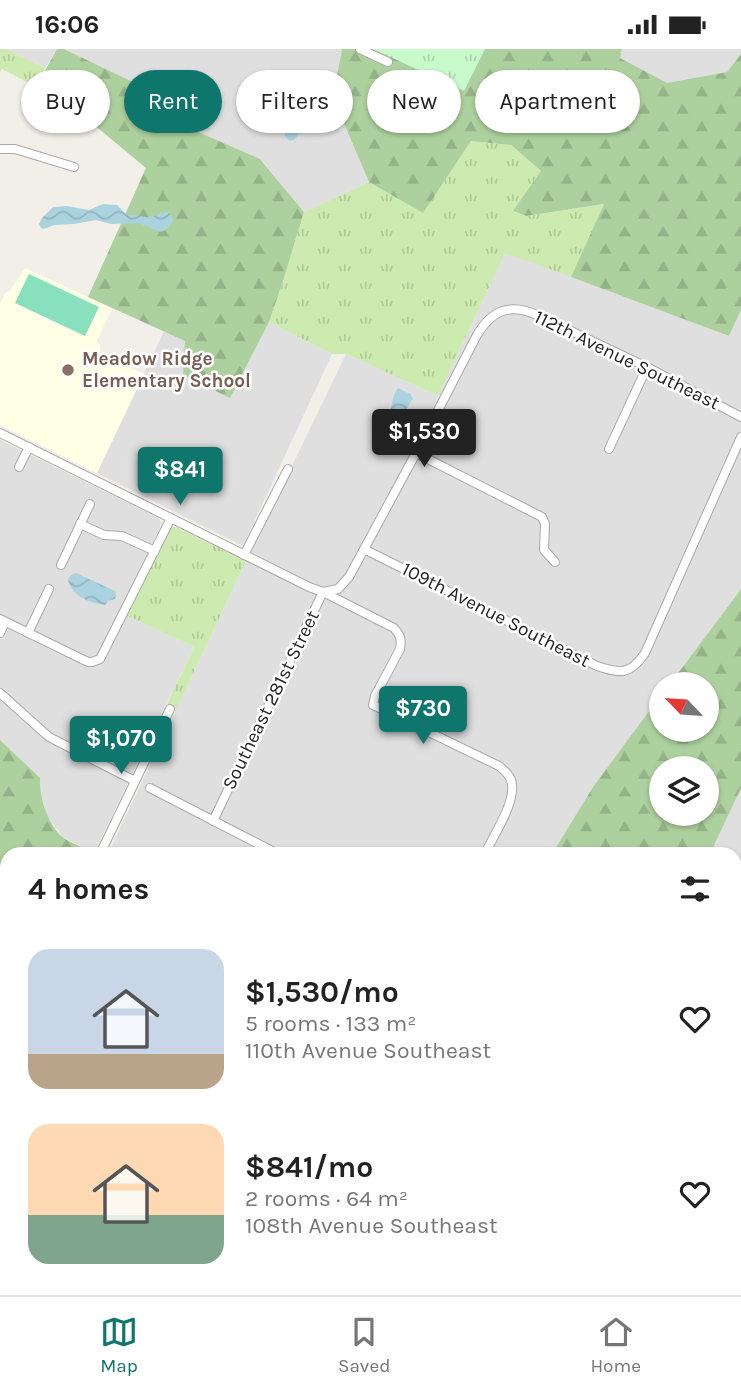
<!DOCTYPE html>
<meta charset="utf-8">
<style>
body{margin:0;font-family:Karla,sans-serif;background:#f2f2f2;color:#222;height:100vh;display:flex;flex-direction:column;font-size:26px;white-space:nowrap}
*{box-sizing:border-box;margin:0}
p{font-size:23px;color:#767676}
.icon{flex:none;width:38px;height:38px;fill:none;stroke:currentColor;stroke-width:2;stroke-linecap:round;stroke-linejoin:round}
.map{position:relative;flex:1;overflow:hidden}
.details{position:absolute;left:0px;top:798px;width:742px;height:448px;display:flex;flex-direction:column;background:#fff;border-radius:21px 21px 0 0;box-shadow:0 2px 5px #0004}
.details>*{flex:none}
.hud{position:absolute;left:21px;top:21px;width:700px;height:63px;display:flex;gap:14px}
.needle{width:46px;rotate:295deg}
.tools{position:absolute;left:649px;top:623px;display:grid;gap:14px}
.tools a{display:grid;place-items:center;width:70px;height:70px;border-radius:50%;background:#fff;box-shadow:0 2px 5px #0004;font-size:35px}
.price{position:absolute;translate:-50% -60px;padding:0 16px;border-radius:7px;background:#0f766e;color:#fff;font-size:23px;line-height:46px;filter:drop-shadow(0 2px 4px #0008)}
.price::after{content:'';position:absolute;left:50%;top:42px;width:21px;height:16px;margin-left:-10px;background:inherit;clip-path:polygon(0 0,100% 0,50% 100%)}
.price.on{background:#222;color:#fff}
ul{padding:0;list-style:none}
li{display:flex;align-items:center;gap:21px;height:175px;padding:0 28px}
li span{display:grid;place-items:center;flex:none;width:196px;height:140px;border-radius:21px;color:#555}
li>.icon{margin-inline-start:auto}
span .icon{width:84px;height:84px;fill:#fffc;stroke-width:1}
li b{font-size:30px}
h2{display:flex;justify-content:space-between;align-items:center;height:84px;padding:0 28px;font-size:30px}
.tag{padding:0 24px;border-radius:32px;background:#fff;box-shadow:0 2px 5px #0004;font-size:24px;line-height:63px}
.tag.on{background:#0f766e;color:#fff}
.status{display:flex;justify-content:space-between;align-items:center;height:49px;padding:0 35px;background:#fff;direction:ltr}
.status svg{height:19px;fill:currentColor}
.dock{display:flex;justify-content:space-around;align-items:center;height:98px;border-top:2px solid #e0e0e0;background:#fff;font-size:19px;color:#767676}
.dock a{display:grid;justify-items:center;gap:4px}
.dock .on{color:#0f766e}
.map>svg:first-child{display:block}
.residential{fill:#e0dfdf}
.education{fill:#ffffe5}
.grass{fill:url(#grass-tufts)}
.forest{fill:url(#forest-firs);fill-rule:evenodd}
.park{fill:url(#park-tufts)}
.pitch{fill:#88e0be}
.water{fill:url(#water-waves)}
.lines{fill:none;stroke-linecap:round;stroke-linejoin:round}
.minor-casing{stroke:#a9a9a9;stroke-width:10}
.minor{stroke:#fff;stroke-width:8}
.education-dot{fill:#8d6e63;stroke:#fff;stroke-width:2.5}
.labels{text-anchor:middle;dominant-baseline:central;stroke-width:5;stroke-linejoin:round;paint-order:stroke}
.education-label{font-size:19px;font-weight:bold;fill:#785e54;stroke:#fff;text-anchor:start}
.street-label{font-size:19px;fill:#222;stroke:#fff}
</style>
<div class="status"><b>16:06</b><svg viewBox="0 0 49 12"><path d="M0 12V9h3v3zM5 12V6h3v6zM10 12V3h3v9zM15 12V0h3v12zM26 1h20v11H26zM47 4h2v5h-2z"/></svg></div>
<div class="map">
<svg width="741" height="1246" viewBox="0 0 741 1246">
<defs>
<pattern id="grass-tufts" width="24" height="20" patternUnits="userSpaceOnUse" patternTransform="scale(1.75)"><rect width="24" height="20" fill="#cdebb0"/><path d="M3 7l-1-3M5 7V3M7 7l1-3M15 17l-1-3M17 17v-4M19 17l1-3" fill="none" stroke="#b0c997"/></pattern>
<pattern id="forest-firs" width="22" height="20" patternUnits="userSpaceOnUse" patternTransform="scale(1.75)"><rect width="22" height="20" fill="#add19e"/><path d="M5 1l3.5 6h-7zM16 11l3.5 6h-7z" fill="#95b388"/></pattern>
<pattern id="park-tufts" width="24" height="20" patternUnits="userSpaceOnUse" patternTransform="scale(1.75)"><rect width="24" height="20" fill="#c8facc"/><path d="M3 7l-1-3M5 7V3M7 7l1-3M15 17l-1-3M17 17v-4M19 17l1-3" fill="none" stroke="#acd6af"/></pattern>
<pattern id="water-waves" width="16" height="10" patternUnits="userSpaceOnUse" patternTransform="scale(1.75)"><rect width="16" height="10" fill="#aad3df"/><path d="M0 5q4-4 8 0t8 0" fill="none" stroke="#92b5bf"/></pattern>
</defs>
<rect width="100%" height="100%" fill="#f2efe9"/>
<g class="residential">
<polygon points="6,0 57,0 45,19"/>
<polygon points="64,0 342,0 333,49 369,133 304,163 263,113 148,60 156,44"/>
<polygon points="622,0 741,0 741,5 727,23 667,35 619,9"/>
<polygon points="505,203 729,287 741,261 741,540 670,635 662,635 661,647 593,738 552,805 108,805 248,508 346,305 438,347"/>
<polygon points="269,273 332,305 243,497 97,424 164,282 186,292 230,348"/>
<polygon points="0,391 159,469 161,474 160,478 120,563 194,598 94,804 63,788 47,767 39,738 39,729 0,691"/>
<polygon points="741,739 741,913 735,910 735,805 710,805"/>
</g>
<polygon class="education" points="25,219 112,259 97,292 100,297 100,306 115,316 128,318 144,325 97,424 0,376 0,254 6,243 10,242"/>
<g class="grass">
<polygon points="0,0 6,0 45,19 36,38 2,20 0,23"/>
<polygon points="471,92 511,96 541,122 514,163 526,167 605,155 571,228 505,204 438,347 346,305 332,305 269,273 284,229 304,163 369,133 423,163"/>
<polygon points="171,478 176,478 246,512 176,661 166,657 194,598 126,566"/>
<polygon points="7,1092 7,1134 0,1132 0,1093"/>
<polygon points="147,1239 215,1239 215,1246 154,1246 149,1243"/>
<polygon points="235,1239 347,1239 348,1246 248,1246"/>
</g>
<g class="forest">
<polygon points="57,0 64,0 156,44 148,61 260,110 304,163 284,229 269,273 230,349 183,326 185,292 88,248 146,119 87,70 36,38"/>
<polygon points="342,0 622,0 620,9 667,34 727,23 741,5 741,261 729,287 571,228 604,155 526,167 513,162 541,122 511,96 471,92 423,164 369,133 333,49"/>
<path d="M741 540V739L710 805H552L593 738 661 646 662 681H707V635H670ZM662 719H707V765H662Z"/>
<path d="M0 691 40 729C39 748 48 777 64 789 73 795 85 799 94 804V805H7V1092L0 1093Z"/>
<polygon points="735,910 741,913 741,1209 735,1198"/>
<polygon points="0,1132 7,1134 7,1239 147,1239 149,1243 154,1246 0,1246"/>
</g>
<g class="park">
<polygon points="373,0 485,0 464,42"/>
<polygon points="735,1074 741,1077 741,1246 459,1246 448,1239 735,1239"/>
</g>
<polygon class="pitch" points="29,225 99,258 85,287 15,254"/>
<g class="water">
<path d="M294 56 320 64 321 68 316 75 305 77 294 91 290 92 285 88C285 76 282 62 294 56Z"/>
<path d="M103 155 117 156 127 166C136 165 144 169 150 168 160 167 169 155 173 172L166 181 160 183 139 174 111 175 96 171 74 175 54 176 44 180 41 179 39 175 42 169 53 158 67 157 89 161Z"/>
<path d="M398 339 410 345 413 349 406 361 393 372 390 369C391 359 392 346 398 339Z"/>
<path d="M76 524 115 542 116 546 115 550 108 552 105 556C89 554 72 547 68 531L71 526Z"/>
</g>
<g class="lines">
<defs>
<g id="minor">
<polyline points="360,0 388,13"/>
<polyline points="0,100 15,100 74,118"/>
<path d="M0 384 309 538 323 543 394 579C400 586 402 590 400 600L375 647 373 656 499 717C505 722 511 727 512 735 515 755 493 787 485 805"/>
<polyline points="609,400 647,318"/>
<polyline points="416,404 542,468 545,475 544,501 555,513"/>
<polyline points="19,418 29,398"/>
<polyline points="80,475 104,486 122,487 155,502"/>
<path d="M364 500 597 617C621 625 630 626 645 604L741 388"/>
<polyline points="244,506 288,420"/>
<polyline points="61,516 90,455"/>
<path d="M323 543 338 540 349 528 416 404 477 286C492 261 509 254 537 266L647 318 741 368"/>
<polyline points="0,570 88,613 92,613 100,610 171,469"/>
<polyline points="0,584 5,573"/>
<polyline points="28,584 49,540"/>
<polyline points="0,644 49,688 135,732"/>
<polyline points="150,739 278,805"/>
<polyline points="213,772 323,543"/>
<polyline points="100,805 170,660"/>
<polyline points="0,1142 7,1142"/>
<polyline points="215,1239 228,1246"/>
</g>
</defs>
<use href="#minor" class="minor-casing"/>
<use href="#minor" class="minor"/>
</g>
<circle class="education-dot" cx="68" cy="321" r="7"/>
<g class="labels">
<g class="education-label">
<text x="82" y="310">Meadow Ridge<tspan x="82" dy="22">Elementary School</tspan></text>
</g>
<g class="street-label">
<text transform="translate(627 311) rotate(26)">112th Avenue Southeast</text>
<text transform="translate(496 566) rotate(27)">109th Avenue Southeast</text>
<text transform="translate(271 651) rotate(-64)">Southeast 281st Street</text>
</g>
</g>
</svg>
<div class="tools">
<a><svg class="needle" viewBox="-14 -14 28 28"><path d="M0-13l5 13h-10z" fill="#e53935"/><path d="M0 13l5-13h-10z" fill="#767676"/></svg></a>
<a><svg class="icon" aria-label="layers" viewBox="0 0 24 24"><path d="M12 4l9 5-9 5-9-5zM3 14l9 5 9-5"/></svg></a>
</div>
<b class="price on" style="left:424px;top:420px">$1,530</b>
<b class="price" style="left:180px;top:458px">$841</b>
<b class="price" style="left:423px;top:697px">$730</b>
<b class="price" style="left:121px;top:727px">$1,070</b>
<div class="hud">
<a class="tag">Buy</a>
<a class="tag on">Rent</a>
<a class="tag">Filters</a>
<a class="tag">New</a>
<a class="tag">Apartment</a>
</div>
<section class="details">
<h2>4 homes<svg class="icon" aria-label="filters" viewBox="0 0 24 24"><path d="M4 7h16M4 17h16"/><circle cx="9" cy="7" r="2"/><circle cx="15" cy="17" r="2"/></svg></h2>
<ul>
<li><span style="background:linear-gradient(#c9d6e8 75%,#b9a48a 0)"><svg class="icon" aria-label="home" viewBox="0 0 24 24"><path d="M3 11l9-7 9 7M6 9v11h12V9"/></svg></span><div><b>$1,530/mo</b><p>5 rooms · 133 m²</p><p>110th Avenue Southeast</p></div><svg class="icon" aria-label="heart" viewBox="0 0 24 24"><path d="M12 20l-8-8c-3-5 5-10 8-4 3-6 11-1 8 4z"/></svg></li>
<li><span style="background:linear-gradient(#ffd9b3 65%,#7fa58c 0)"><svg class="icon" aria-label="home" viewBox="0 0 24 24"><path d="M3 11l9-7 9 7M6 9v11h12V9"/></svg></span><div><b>$841/mo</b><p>2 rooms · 64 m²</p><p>108th Avenue Southeast</p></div><svg class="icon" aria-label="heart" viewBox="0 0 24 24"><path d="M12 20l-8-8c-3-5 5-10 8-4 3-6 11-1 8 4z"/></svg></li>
</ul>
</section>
</div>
<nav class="dock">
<a class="on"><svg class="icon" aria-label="map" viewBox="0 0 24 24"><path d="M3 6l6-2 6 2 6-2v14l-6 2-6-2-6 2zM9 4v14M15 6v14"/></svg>Map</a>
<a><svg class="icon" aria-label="saved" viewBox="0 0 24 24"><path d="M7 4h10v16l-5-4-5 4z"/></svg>Saved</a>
<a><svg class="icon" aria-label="home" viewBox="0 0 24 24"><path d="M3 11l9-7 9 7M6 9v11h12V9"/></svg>Home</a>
</nav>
